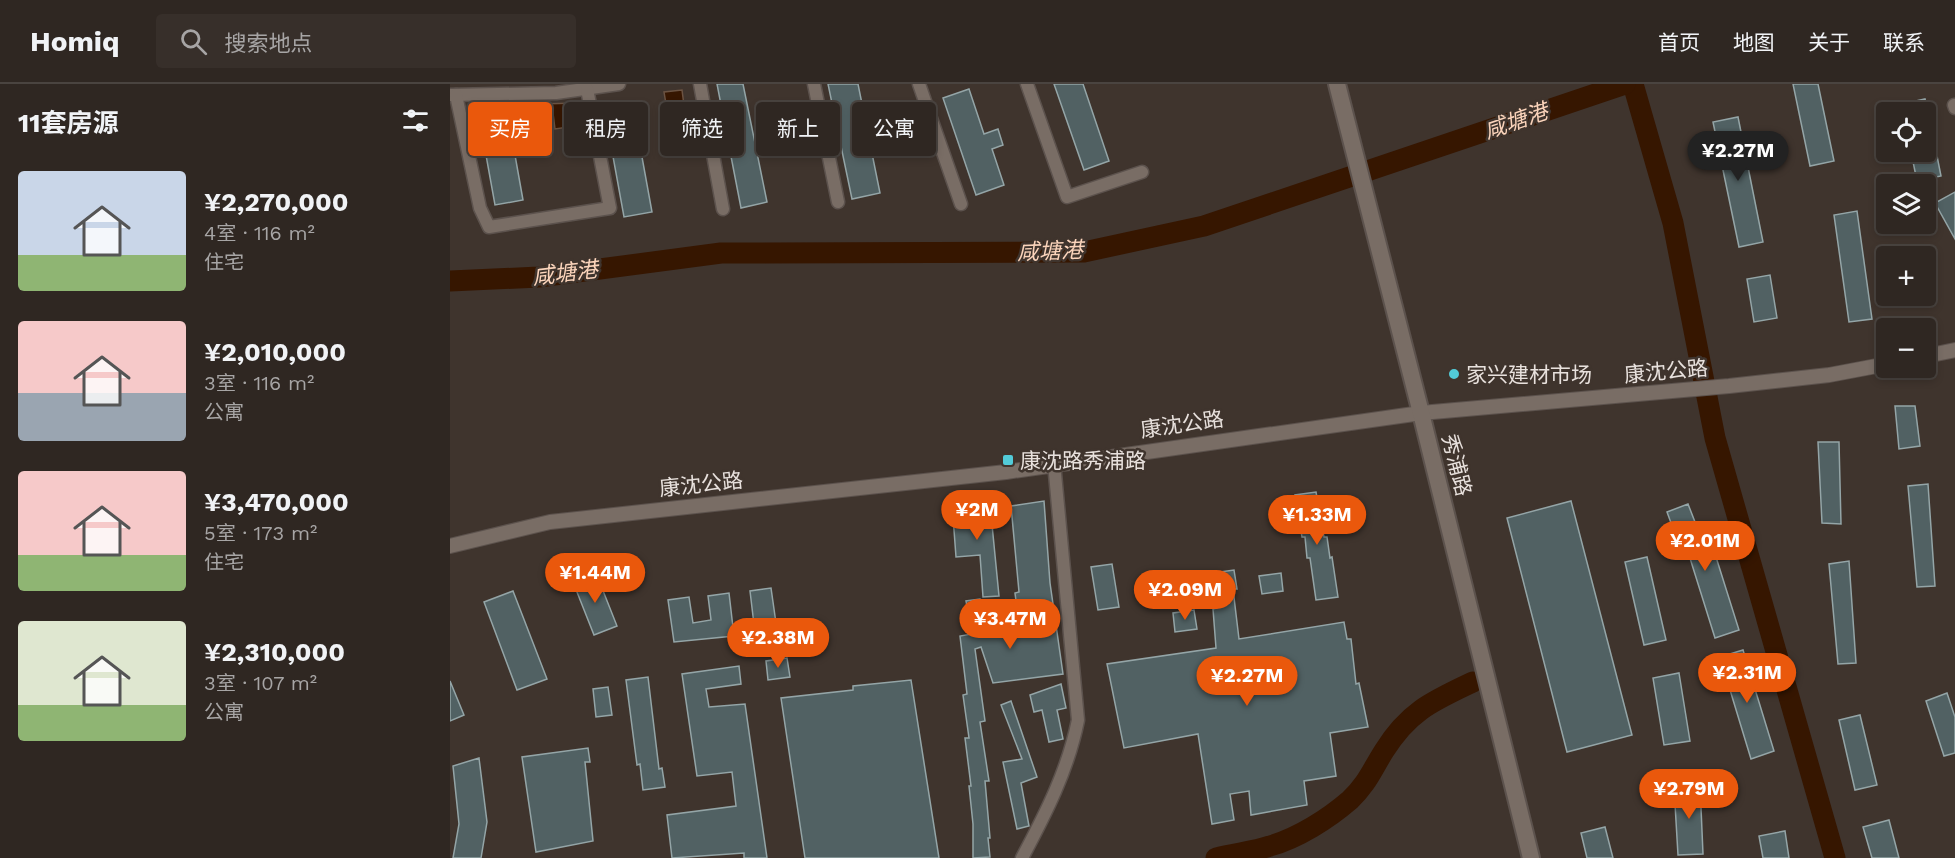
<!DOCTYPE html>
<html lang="zh">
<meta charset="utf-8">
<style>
body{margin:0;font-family:"Work Sans","Noto Sans SC",sans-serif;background:#372f2a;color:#f1f3f6;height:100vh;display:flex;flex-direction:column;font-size:22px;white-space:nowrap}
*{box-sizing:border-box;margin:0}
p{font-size:20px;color:#a7a5a5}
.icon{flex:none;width:33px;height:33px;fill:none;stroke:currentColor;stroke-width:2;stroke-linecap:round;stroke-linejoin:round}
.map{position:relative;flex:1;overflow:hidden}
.drawer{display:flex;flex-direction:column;background:#2f2722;width:450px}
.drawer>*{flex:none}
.guide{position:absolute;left:18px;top:18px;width:570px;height:54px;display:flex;gap:12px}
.fabs{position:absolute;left:1426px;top:18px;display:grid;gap:12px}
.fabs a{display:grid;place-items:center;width:60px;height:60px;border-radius:6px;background:#2f2722;box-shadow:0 3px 9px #0003,0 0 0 2px #4a4440;font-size:30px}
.price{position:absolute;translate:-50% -51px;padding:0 14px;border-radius:21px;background:#ea580c;color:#fff;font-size:20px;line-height:39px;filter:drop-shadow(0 2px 3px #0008)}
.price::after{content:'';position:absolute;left:50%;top:36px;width:18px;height:14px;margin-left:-9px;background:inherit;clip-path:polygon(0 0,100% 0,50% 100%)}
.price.current{background:#222;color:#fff}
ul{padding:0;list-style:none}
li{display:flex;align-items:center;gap:18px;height:150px;padding:0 18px}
li span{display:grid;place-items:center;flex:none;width:168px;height:120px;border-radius:6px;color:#555}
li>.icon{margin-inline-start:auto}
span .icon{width:72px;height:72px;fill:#fffc;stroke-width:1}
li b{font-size:26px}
h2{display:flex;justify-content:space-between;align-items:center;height:72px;padding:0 18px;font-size:26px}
.chip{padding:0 21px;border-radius:6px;background:#2f2722;box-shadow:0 3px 9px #0003,0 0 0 2px #4a4440;font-size:21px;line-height:54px}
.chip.current{background:#ea580c;color:#fff}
header{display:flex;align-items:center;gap:36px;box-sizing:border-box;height:84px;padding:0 30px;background:#2f2722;border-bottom:2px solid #4a4440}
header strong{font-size:28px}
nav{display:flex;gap:33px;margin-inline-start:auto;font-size:21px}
.search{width:420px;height:54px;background:#372f2a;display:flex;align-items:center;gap:15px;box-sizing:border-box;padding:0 21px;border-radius:6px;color:#a7a5a5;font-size:22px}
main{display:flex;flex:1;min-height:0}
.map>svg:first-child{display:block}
.water{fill:#361600;stroke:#6b5342;stroke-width:1.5}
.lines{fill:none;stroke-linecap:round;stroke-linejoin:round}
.river{stroke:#361600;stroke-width:21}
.building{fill:#516163;stroke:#94a5a7;stroke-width:1.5}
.minor-casing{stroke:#5c524d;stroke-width:15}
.tertiary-casing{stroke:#5c524d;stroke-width:16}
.secondary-casing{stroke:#5c524d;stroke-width:20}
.minor{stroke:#796d65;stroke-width:12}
.tertiary{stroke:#796d65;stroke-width:14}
.secondary{stroke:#796d65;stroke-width:16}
.poi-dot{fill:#52cbd8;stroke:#3f342d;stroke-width:2}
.labels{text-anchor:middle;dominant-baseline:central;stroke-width:5;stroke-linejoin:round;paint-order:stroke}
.street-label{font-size:21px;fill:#e8e1dd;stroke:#3f342d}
.poi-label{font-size:21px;fill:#e8e1dd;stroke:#3f342d;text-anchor:start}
.water-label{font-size:22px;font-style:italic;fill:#fbd4bb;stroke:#3f342d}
</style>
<header>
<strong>Homiq</strong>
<div class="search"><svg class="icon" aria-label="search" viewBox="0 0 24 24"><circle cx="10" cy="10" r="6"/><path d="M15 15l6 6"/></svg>搜索地点</div>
<nav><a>首页</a><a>地图</a><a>关于</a><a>联系</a></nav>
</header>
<main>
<section class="drawer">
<h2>11套房源<svg class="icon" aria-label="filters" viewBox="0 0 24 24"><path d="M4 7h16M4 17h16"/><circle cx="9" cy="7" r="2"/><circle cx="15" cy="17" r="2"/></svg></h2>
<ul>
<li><span style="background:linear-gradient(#c9d6e8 70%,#8fb573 0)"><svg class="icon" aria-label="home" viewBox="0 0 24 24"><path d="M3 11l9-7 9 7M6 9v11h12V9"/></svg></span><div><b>¥2,270,000</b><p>4室 · 116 m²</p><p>住宅</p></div></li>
<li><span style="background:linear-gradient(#f6c9c9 60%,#9aa5b1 0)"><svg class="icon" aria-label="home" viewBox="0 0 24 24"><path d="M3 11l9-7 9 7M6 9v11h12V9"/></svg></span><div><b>¥2,010,000</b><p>3室 · 116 m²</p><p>公寓</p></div></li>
<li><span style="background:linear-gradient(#f6c9c9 70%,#8fb573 0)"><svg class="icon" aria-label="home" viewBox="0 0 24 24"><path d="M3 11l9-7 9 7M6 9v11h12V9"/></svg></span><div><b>¥3,470,000</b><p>5室 · 173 m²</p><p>住宅</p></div></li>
<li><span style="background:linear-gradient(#dfe7d0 70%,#8fb573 0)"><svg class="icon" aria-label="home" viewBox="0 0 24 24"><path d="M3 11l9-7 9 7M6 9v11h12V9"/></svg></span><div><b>¥2,310,000</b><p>3室 · 107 m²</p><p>公寓</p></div></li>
</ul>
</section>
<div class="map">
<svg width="1505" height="774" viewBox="0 0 1505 774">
<rect width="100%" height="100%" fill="#3f342d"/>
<g class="water">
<polygon points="232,6 235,29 218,32 214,8"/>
<polygon points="127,19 135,58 121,60 118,43 105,45 103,29 90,30 90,20"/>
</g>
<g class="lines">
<g class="river">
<polyline points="1183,0 1223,139 1265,354 1385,774"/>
<polyline points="0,197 89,193 271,169 634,168 754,142 1175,0"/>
<path d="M766 774C784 769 803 768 820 762 848 754 878 735 900 716 917 700 922 686 934 667 959 627 983 617 1023 598"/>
</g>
</g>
<g class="building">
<polygon points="267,0 293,0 317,118 291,124"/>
<polygon points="378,0 408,0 430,109 402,115"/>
<polygon points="604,0 633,0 659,77 634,86"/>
<polygon points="1343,0 1368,0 1384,77 1360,82"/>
<polygon points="519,5 534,50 548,45 553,61 542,65 554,101 526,111 493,14"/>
<polygon points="1475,15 1478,28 1453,28 1452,20"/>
<polygon points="182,18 202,128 174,133 154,23"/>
<polygon points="58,32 73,116 45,121 30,38"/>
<polygon points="1288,33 1313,158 1289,163 1263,38"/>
<polygon points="1476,42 1481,42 1491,92 1467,97 1461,68 1476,68"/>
<polygon points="1505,108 1505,155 1485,119"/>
<polygon points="1407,127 1422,235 1399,238 1384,131"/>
<polygon points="1320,191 1327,234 1304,238 1297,195"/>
<polygon points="1445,322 1465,322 1470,362 1449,365"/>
<polygon points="1368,358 1389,358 1391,440 1372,439"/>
<polygon points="1478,400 1485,502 1467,503 1458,402"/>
<polygon points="866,408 874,453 877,453 880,474 882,473 888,513 866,516 860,474 857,474 855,453 852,453 845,411"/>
<polygon points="594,417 600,499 613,590 543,599 531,563 525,565 535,637 530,638 539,697 535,697 540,754 538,754 540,773 523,774 523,740 519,702 521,702 515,654 519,654 513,611 517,610 510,552 522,550 516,517 530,515 536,553 570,548 565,509 569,508 561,422"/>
<polygon points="1121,417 1182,651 1117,668 1057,434"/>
<polygon points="516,418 517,422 540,420 549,512 533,513 530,471 506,473 502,419"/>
<polygon points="1238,420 1252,456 1260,454 1289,546 1265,554 1234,455 1228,458 1217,428"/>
<polygon points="1197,473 1216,556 1194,561 1175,478"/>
<polygon points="1399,477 1406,579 1388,580 1379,480"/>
<polygon points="662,480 669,523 648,526 641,483"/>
<polygon points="784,486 787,505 783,505 789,555 894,538 897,555 901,555 906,600 909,599 918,643 880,649 886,692 854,697 857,721 801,731 799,707 780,710 784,736 762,740 748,650 674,664 657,580 766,564 763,525 767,524 763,489"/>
<polygon points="146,489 167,542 144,551 123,498"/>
<polygon points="831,489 833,507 812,510 809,492"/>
<polygon points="321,504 327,546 305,549 300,507"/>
<polygon points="63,507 97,595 67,606 34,518"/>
<polygon points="279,509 284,552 224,558 218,516 239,513 243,539 261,536 258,512"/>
<polygon points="744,526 747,545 725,548 723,529"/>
<polygon points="1293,566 1324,667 1301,675 1270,573"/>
<polygon points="337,574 340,593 318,596 316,577"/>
<polygon points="289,582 291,600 256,605 259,623 295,620 317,774 294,774 294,769 222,774 217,731 286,722 282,688 247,692 232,590"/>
<polygon points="1229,589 1240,657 1214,661 1203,594"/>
<polygon points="198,593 209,685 212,684 215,703 193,706 190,680 187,681 176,596"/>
<polygon points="461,596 489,774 355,774 331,614 403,606 403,602"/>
<polygon points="0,597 14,631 0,637"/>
<polygon points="611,600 616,624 607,626 613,655 599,658 592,626 584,628 580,611"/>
<polygon points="158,603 162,631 146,633 143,605"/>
<polygon points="1497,609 1505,633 1505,669 1494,672 1476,617"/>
<polygon points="561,617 587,693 571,699 579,742 567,745 553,678 572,675 551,621"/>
<polygon points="1410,631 1427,701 1405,706 1389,636"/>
<polygon points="138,664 140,678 135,678 143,757 86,768 72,673"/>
<polygon points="29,674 37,738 31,774 3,774 9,740 3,682"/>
<polygon points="1250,701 1253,770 1228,771 1224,703"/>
<polygon points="1439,736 1449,774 1422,774 1413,743"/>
<polygon points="1155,743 1163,774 1137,774 1131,749"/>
<polygon points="1335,747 1339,774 1313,774 1309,752"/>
</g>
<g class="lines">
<defs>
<g id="minor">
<polyline points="250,0 273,125"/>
<polyline points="364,0 388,118"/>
<polyline points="469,0 511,120"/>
<polyline points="577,0 617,113 692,88"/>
<polyline points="0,11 106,9 169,0"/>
<polyline points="6,11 30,124 39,143 160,124 137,5"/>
<polyline points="1504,21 1505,24"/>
<path d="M572 774C596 729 618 686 628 636L604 379"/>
</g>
<g id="tertiary">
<polyline points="1476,272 1505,266"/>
<polyline points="0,462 100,438 556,388 971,329 1279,302 1379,291 1437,280"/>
</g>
<polyline id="secondary" points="887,0 971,329 1081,774"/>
</defs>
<use href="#minor" class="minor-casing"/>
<use href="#tertiary" class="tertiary-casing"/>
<use href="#secondary" class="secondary-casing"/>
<use href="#minor" class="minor"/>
<use href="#tertiary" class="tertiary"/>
<use href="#secondary" class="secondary"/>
</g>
<g class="poi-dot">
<circle cx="1004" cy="290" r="6"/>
<rect x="552" y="370" width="12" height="12" rx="3"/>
</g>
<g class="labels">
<g class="street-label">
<text transform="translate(1216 287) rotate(-5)">康沈公路</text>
<text transform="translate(732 340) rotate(-8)">康沈公路</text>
<text transform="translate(1007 381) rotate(76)">秀浦路</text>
<text transform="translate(251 400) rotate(-6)">康沈公路</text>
</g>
<g class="poi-label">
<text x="1016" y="290">家兴建材市场</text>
<text x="570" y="376">康沈路秀浦路</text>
</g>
<g class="water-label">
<text transform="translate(1066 37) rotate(-19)">咸塘港</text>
<text transform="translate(600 167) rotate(-2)">咸塘港</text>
<text transform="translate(115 189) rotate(-7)">咸塘港</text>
</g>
</g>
</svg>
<div class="fabs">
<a><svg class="icon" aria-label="locate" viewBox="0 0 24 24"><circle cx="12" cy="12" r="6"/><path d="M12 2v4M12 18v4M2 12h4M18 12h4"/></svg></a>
<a><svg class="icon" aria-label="layers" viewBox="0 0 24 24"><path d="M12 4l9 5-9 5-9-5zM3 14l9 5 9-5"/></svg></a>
<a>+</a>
<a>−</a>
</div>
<b class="price current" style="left:1288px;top:98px">¥2.27M</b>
<b class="price" style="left:527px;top:457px">¥2M</b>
<b class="price" style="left:867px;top:462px">¥1.33M</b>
<b class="price" style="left:1255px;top:488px">¥2.01M</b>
<b class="price" style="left:145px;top:520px">¥1.44M</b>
<b class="price" style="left:735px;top:537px">¥2.09M</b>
<b class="price" style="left:560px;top:566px">¥3.47M</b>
<b class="price" style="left:328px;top:585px">¥2.38M</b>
<b class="price" style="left:1297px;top:620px">¥2.31M</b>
<b class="price" style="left:797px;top:623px">¥2.27M</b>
<b class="price" style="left:1239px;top:736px">¥2.79M</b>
<div class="guide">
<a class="chip current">买房</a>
<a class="chip">租房</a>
<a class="chip">筛选</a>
<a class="chip">新上</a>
<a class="chip">公寓</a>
</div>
</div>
</main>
